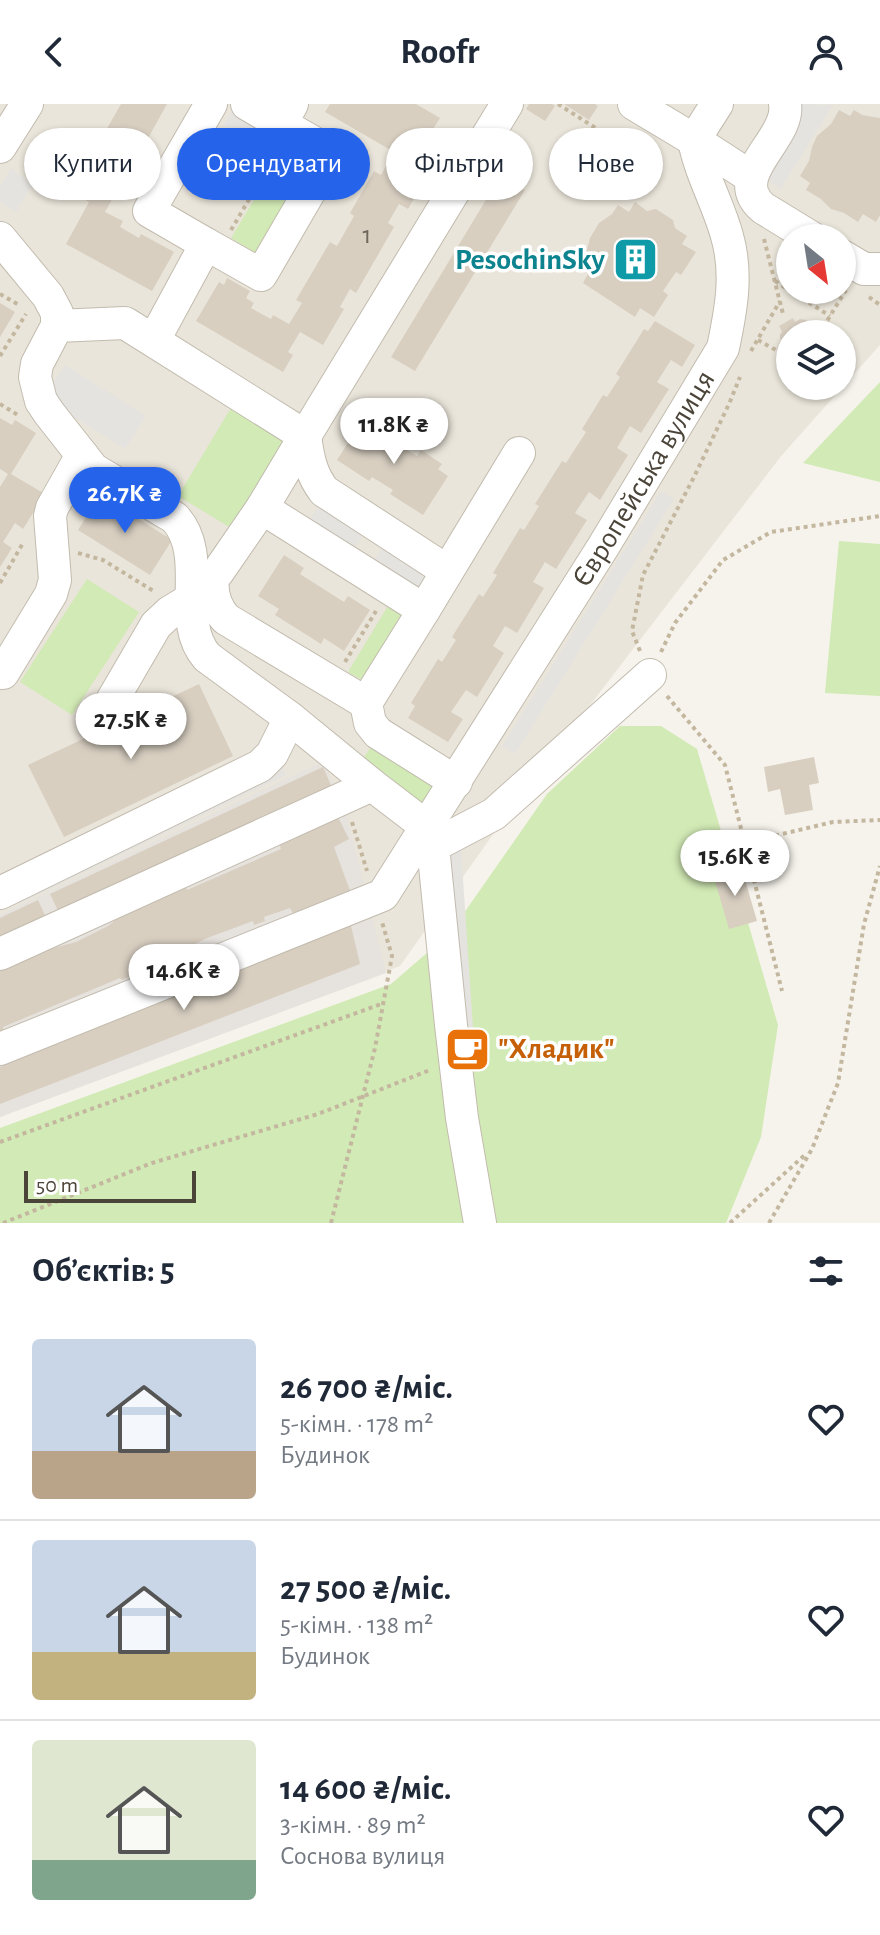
<!DOCTYPE html>
<html lang="uk">
<meta charset="utf-8">
<style>
body{margin:0;font-family:"Alegreya Sans",sans-serif;background:#f6f6f7;color:#1f2937;height:100vh;display:flex;flex-direction:column;font-size:30px;white-space:nowrap}
*{box-sizing:border-box;margin:0}
p{font-size:26px;color:#747a83}
.icon{flex:none;width:44px;height:44px;fill:none;stroke:currentColor;stroke-width:2;stroke-linecap:round;stroke-linejoin:round}
.map{position:relative;height:1119px;overflow:hidden}
.sheet{display:flex;flex-direction:column;background:#fff;flex:1}
.sheet>*{flex:none}
.banner{position:absolute;left:24px;top:24px;width:832px;height:72px;display:flex;gap:16px}
.needle{width:52px;rotate:150deg}
.controls{position:absolute;left:776px;top:120px;display:grid;gap:16px}
.controls a{display:grid;place-items:center;width:80px;height:80px;border-radius:50%;background:#fff;box-shadow:0 2px 6px #0004;font-size:40px}
.scale{position:absolute;left:24px;bottom:20px;width:172px;box-sizing:border-box;padding-left:8px;border:4px solid #4b4439;border-top:0;font-size:22px;line-height:28px;white-space:nowrap;color:#4b4439;-webkit-text-stroke:6px #fff;paint-order:stroke}
.price{position:absolute;translate:-50% -68px;padding:0 18px;border-radius:28px;background:#fff;color:#222;font-size:26px;line-height:52px;filter:drop-shadow(0 2px 4px #0008)}
.price::after{content:'';position:absolute;left:50%;top:48px;width:24px;height:18px;margin-left:-12px;background:inherit;clip-path:polygon(0 0,100% 0,50% 100%)}
.price.on{background:#2563eb;color:#fff}
ul{padding:0;list-style:none}
li{display:flex;align-items:center;gap:24px;height:200px;padding:0 32px}
li+li{border-top:2px solid #e0e1e3}
li span{display:grid;place-items:center;flex:none;width:224px;height:160px;border-radius:8px;color:#555}
li>.icon{margin-inline-start:auto}
span .icon{width:96px;height:96px;fill:#fffc;stroke-width:1}
li b{font-size:34px}
h2{display:flex;justify-content:space-between;align-items:center;height:96px;padding:0 32px;font-size:34px}
.chip{padding:0 28px;border-radius:36px;background:#fff;box-shadow:0 2px 6px #0004;font-size:28px;line-height:72px}
.chip.on{background:#2563eb;color:#fff}
header{display:flex;justify-content:space-between;align-items:center;height:104px;padding:0 32px;background:#fff;font-size:36px;font-weight:700}
.map>svg:first-child{display:block}
.residential{fill:#eae5da;fill-rule:evenodd}
.industrial{fill:#e6e2dd}
.green{fill:#d2eab5}
.parking{fill:#e5e3e0}
.building{fill:#d8cfc1}
.lines{fill:none;stroke-linecap:round;stroke-linejoin:round}
.minor-casing{stroke:#c2bbae;stroke-width:34}
.path{stroke:#c4b79f;stroke-width:4;stroke-dasharray:4 4;stroke-linecap:butt}
.minor{stroke:#fff;stroke-width:32}
.labels{text-anchor:middle;dominant-baseline:central;stroke-width:7;stroke-linejoin:round;paint-order:stroke}
.number-label{font-size:26px;fill:#6e675b}
.culture-label{font-size:30px;font-weight:bold;fill:#0d838f;stroke:#fff;text-anchor:end}
.street-label{font-size:30px;fill:#4b4439;stroke:#fff}
.food-label{font-size:30px;font-weight:bold;fill:#c56008;stroke:#fff;text-anchor:start}
</style>
<header><svg class="icon" aria-label="back" viewBox="0 0 24 24"><path d="M15 5l-7 7 7 7"/></svg>Roofr<svg class="icon" aria-label="person" viewBox="0 0 24 24"><circle cx="12" cy="8" r="4"/><path d="M4 21q1-7 8-7t8 7"/></svg></header>
<div class="map">
<svg width="880" height="1119" viewBox="0 0 880 1119">
<rect width="100%" height="100%" fill="#f6f3ec"/>
<path class="residential" d="M0 0H880V241L782 351 518 695 400 862 0 1013ZM790 134H842V186H790ZM790 230H842V282H790Z"/>
<polygon class="industrial" points="323,657 345,705 386,869 0,1013 0,811"/>
<g class="green">
<polygon points="289,38 317,54 259,151 231,134"/>
<polygon points="880,278 880,378 803,359"/>
<polygon points="232,302 290,337 236,427 178,392"/>
<polygon points="839,437 880,440 880,592 825,589"/>
<polygon points="87,475 139,508 72,611 20,578"/>
<polygon points="391,497 412,509 369,580 348,568"/>
<polygon points="620,622 661,622 697,645 778,921 761,1033 726,1119 0,1119 0,1024 391,880 450,829 547,690"/>
<polygon points="375,637 446,679 427,712 360,659"/>
</g>
<g class="parking">
<polygon points="779,0 833,1 781,85 741,61"/>
<polygon points="234,4 276,29 266,47 223,21"/>
<polygon points="11,64 32,81 16,108 0,98 0,83"/>
<polygon points="65,261 146,312 125,345 44,294"/>
<polygon points="661,387 674,395 515,650 502,642"/>
<polygon points="324,394 369,422 350,451 305,423"/>
<polygon points="388,434 439,467 420,496 369,464"/>
<polygon points="279,656 286,671 19,800 11,786"/>
<polygon points="461,745 473,924 453,925 441,746"/>
</g>
<g class="building">
<polygon points="121,0 167,0 136,56 129,52 118,71 124,74 105,108 123,117 120,123 139,134 141,130 174,148 152,187 66,140 89,98 72,89 84,66 81,64 102,26 105,28"/>
<polygon points="330,0 416,0 440,14 425,38 419,34 406,56 429,69 408,105 399,100 388,119 394,123 356,189 350,185 340,203 344,205 323,241 300,228 288,248 293,251 283,268 196,217 219,178 224,181 227,174 250,187 246,194 254,199 251,204 271,215 273,211 289,220 302,199 296,196 330,138 337,142 354,112 350,109 374,67 381,71 394,48 325,8"/>
<polygon points="529,0 552,0 555,2 545,17 526,5"/>
<polygon points="564,0 595,0 598,2 589,16"/>
<polygon points="839,6 850,12 854,6 862,11 880,14 880,111 876,118 863,110 858,118 844,109 831,105 821,95 806,86 810,79 800,72 809,57 812,43 817,32 831,20"/>
<polygon points="501,71 525,86 415,267 391,253"/>
<polygon points="635,98 647,107 656,105 673,116 675,124 687,132 682,140 696,148 681,171 676,168 663,187 668,191 654,213 640,204 635,213 583,179 588,170 578,163 586,149 590,134 599,119 612,110 618,101 629,108"/>
<polygon points="0,199 15,208 0,233"/>
<polygon points="793,214 795,218 800,215 806,216 810,222 805,230 790,230 790,242 787,237 780,235 780,230 782,228 779,222"/>
<polygon points="655,217 695,241 682,263 671,256 657,278 669,285 641,329 630,322 617,344 628,351 600,396 589,388 575,409 587,416 556,465 545,458 533,478 544,484 517,529 505,522 493,542 504,549 477,593 466,586 451,608 463,615 448,638 408,614 415,602 411,599 438,555 442,558 456,536 452,533 479,490 483,493 497,471 493,469 520,424 524,426 539,402 535,400 562,357 566,359 586,328 582,325 603,291 607,293 620,273 616,270 644,225 648,227"/>
<polygon points="0,314 12,321 15,316 36,329 11,370 45,390 23,425 15,419 3,438 12,444 0,463 0,383 8,370 0,365"/>
<polygon points="362,317 373,325 377,318 397,331 394,338 417,352 421,346 442,360 438,365 448,372 423,411 390,390 393,386 372,373 369,377 337,356"/>
<polygon points="100,391 172,436 150,471 78,426"/>
<polygon points="284,451 304,464 300,470 344,498 348,492 370,506 344,547 324,534 321,540 275,511 279,505 258,492"/>
<polygon points="199,580 233,652 64,733 28,661"/>
<polygon points="814,653 819,679 809,681 813,706 785,711 780,685 768,688 764,663"/>
<polygon points="323,663 333,686 61,813 50,790"/>
<polygon points="336,709 349,735 334,743 352,792 295,813 290,804 264,813 265,817 254,821 253,817 207,834 122,876 120,874 3,923 4,928 0,930 0,867 50,845 76,838 108,822 144,793 183,776 187,786 281,745 277,732"/>
<polygon points="741,762 757,817 729,825 713,770"/>
<polygon points="38,796 48,818 0,841 0,814"/>
<polygon points="351,822 360,860 0,1000 0,963 333,825"/>
</g>
<g class="lines">
<defs>
<g id="minor">
<polyline points="247,0 281,20"/>
<polyline points="634,0 694,36 751,73"/>
<path d="M785 0C791 35 725 71 763 104L812 134"/>
<polyline points="0,43 27,0"/>
<path d="M0 134 48 192 57 209V222L37 260 35 273 41 297 49 309 93 365 175 414C210 453 174 515 207 553L290 614 372 681 427 723 433 742 451 921 462 1014 480 1119"/>
<polyline points="206,140 261,171 332,49 281,20 292,0"/>
<polyline points="842,152 864,165 880,165"/>
<polyline points="57,222 125,219 305,332 507,0"/>
<polyline points="154,236 206,140 149,107 211,0"/>
<path d="M305 332C308 354 311 370 324 387L447 467"/>
<polyline points="262,404 424,506"/>
<path d="M213 474C211 490 215 503 226 515L366 599"/>
<polyline points="3,569 51,490 55,476 50,412 52,404 82,351"/>
<polyline points="110,600 156,521 170,508 193,494 218,468 262,404 305,332"/>
<polyline points="456,678 378,629 370,619 366,599 424,506 519,349"/>
<polyline points="433,742 494,710 650,571"/>
<polyline points="0,789 260,662 272,650 290,614"/>
<polyline points="0,850 372,681"/>
<path id="s1" d="M0 945 383 791 603 443 723 244C731 206 738 170 727 132 718 99 700 69 694 36L717 0"/>
</g>
</defs>
<use href="#minor" class="minor-casing"/>
<g class="path">
<polyline points="558,0 605,30"/>
<polyline points="357,43 366,48 358,62"/>
<polyline points="231,126 277,48"/>
<polyline points="764,135 783,210"/>
<polyline points="775,177 830,212"/>
<polyline points="0,190 19,201"/>
<polyline points="869,193 880,201"/>
<polyline points="819,230 846,186"/>
<polyline points="758,236 781,249 790,251"/>
<polyline points="751,247 780,197"/>
<polyline points="0,252 26,210"/>
<polyline points="0,300 18,311"/>
<polyline points="78,449 103,456 155,488"/>
<polyline points="0,479 23,439"/>
<polyline points="640,547 632,527 643,471 694,373 729,300 740,273"/>
<polyline points="661,548 675,519 723,456 771,428 880,412"/>
<polyline points="345,558 376,507"/>
<polyline points="667,592 725,661 782,887"/>
<polyline points="352,718 367,767"/>
<polyline points="744,739 833,718 880,716"/>
<polyline points="0,1038 384,899"/>
<polyline points="3,1119 152,1059 318,1010 430,966"/>
<polyline points="331,1119 375,944 392,852 382,818"/>
<polyline points="730,1119 807,1049"/>
<polyline points="769,1119 812,1045 838,979 864,820 880,762"/>
</g>
<use href="#minor" class="minor"/>
</g>
<defs>
<symbol id="building-square" viewBox="-11 -11 22 22"><rect x="-9" y="-9" width="18" height="18" rx="4" fill="#0f9aa8" stroke="#fff"/><path d="M-4-6H4V6H1V3H-1V6H-4ZM-2.5-4.3h1.7v1.8h-1.7ZM.8-4.3h1.7v1.8H.8ZM-2.5-1h1.7V.8h-1.7ZM.8-1h1.7V.8H.8Z" fill="#fff"/></symbol>
<symbol id="cafe-square" viewBox="-11 -11 22 22"><rect x="-9" y="-9" width="18" height="18" rx="4" fill="#e8710a" stroke="#fff"/><path d="M-5.5-4.5H6V0H3Q3 3.5 0 3.5H-2.5Q-5.5 3.5-5.5 0ZM3-3.2v2h1.7v-2ZM-6 4.5H4V6H-6Z" fill="#fff"/></symbol>
</defs>
<g fill-rule="evenodd">
<use href="#building-square" x="610" y="130" width="51" height="51"/>
<use href="#cafe-square" x="442" y="920" width="51" height="51"/>
</g>
<g class="labels">
<g class="number-label">
<text x="367" y="131">1</text>
</g>
<g class="culture-label">
<text x="605" y="156">PesochinSky</text>
</g>
<g class="street-label">
<text stroke="none"><textPath href="#s1" startOffset="904">Європейська вулиця</textPath></text>
</g>
<g class="food-label">
<text x="498" y="945">"Хладик"</text>
</g>
</g>
</svg>
<div class="controls">
<a><svg class="needle" viewBox="-14 -14 28 28"><path d="M0-13l5 13h-10z" fill="#e53935"/><path d="M0 13l5-13h-10z" fill="#747a83"/></svg></a>
<a><svg class="icon" aria-label="layers" viewBox="0 0 24 24"><path d="M12 4l9 5-9 5-9-5zM3 14l9 5 9-5"/></svg></a>
</div>
<div class="scale">50 m</div>
<b class="price" style="left:394px;top:362px">11.8K ₴</b>
<b class="price on" style="left:125px;top:431px">26.7K ₴</b>
<b class="price" style="left:131px;top:657px">27.5K ₴</b>
<b class="price" style="left:735px;top:794px">15.6K ₴</b>
<b class="price" style="left:184px;top:908px">14.6K ₴</b>
<div class="banner">
<a class="chip">Купити</a>
<a class="chip on">Орендувати</a>
<a class="chip">Фільтри</a>
<a class="chip">Нове</a>
</div>
</div>
<section class="sheet">
<h2>Об’єктів: 5<svg class="icon" aria-label="filters" viewBox="0 0 24 24"><path d="M4 7h16M4 17h16"/><circle cx="9" cy="7" r="2"/><circle cx="15" cy="17" r="2"/></svg></h2>
<ul>
<li><span style="background:linear-gradient(#c9d6e8 70%,#b9a48a 0)"><svg class="icon" aria-label="home" viewBox="0 0 24 24"><path d="M3 11l9-7 9 7M6 9v11h12V9"/></svg></span><div><b>26 700 ₴/міс.</b><p>5-кімн. · 178 m²</p><p>Будинок</p></div><svg class="icon" aria-label="heart" viewBox="0 0 24 24"><path d="M12 20l-8-8c-3-5 5-10 8-4 3-6 11-1 8 4z"/></svg></li>
<li><span style="background:linear-gradient(#c9d6e8 70%,#c2b280 0)"><svg class="icon" aria-label="home" viewBox="0 0 24 24"><path d="M3 11l9-7 9 7M6 9v11h12V9"/></svg></span><div><b>27 500 ₴/міс.</b><p>5-кімн. · 138 m²</p><p>Будинок</p></div><svg class="icon" aria-label="heart" viewBox="0 0 24 24"><path d="M12 20l-8-8c-3-5 5-10 8-4 3-6 11-1 8 4z"/></svg></li>
<li><span style="background:linear-gradient(#dfe7d0 75%,#7fa58c 0)"><svg class="icon" aria-label="home" viewBox="0 0 24 24"><path d="M3 11l9-7 9 7M6 9v11h12V9"/></svg></span><div><b>14 600 ₴/міс.</b><p>3-кімн. · 89 m²</p><p>Соснова вулиця</p></div><svg class="icon" aria-label="heart" viewBox="0 0 24 24"><path d="M12 20l-8-8c-3-5 5-10 8-4 3-6 11-1 8 4z"/></svg></li>
</ul>
</section>
